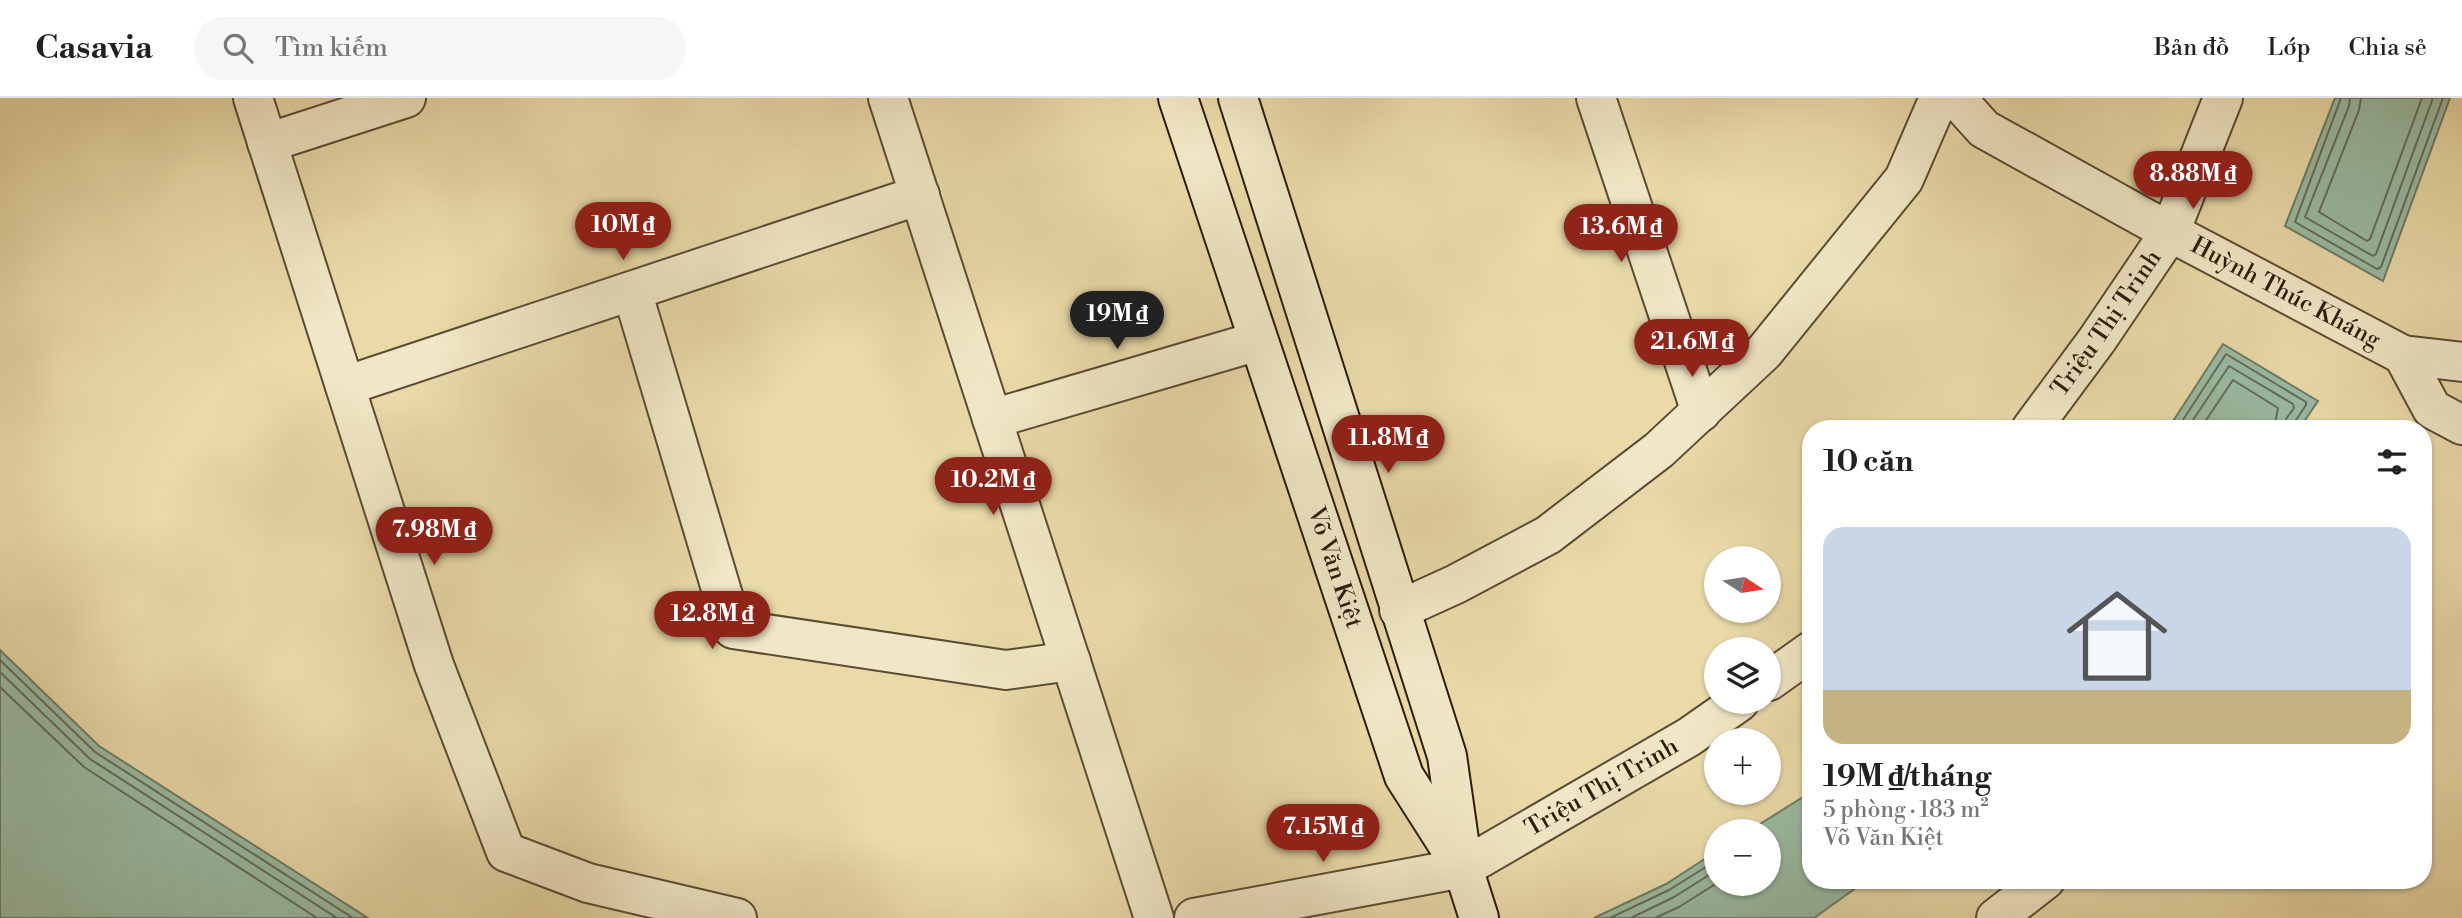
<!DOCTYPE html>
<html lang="vi">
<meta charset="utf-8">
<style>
body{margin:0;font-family:"Libre Bodoni",serif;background:#f6f6f6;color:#222;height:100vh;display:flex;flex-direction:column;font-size:26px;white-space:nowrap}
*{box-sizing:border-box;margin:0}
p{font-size:23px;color:#767676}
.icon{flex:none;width:38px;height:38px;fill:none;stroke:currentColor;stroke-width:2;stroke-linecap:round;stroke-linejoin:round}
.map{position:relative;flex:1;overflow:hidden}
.details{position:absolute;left:1802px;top:322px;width:630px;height:469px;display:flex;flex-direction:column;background:#fff;border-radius:28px;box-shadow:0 2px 5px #0004}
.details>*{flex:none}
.needle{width:46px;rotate:102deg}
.tools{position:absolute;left:1704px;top:448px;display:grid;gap:14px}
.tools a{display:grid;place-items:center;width:77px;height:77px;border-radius:50%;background:#fff;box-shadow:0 2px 5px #0004;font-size:35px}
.price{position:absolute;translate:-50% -60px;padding:0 16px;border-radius:24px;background:#8f2418;color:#fff;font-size:23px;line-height:46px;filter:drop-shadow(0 2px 4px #0008)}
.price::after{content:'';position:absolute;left:50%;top:42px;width:21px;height:16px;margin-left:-10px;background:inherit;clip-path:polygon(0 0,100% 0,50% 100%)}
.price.current{background:#222;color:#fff}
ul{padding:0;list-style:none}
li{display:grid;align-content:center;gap:14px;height:371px;padding:0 21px}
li+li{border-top:2px solid #e0e0e0}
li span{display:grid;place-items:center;height:217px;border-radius:21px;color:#555}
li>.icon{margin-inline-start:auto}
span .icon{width:126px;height:126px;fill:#fffc;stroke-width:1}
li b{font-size:30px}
h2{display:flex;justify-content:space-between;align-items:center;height:84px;padding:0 21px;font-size:30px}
header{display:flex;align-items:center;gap:42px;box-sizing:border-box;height:98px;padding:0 35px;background:#fff;border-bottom:2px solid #e0e0e0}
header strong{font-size:33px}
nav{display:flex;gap:38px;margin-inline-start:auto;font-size:24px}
.search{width:490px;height:63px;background:#f6f6f6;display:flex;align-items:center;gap:18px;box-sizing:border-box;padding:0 24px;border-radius:28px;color:#767676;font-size:26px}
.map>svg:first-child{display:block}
.water{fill:#99bba3;stroke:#6d7b67;stroke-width:2}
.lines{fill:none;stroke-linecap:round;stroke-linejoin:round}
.shore{stroke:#626c58;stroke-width:2}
.street-casing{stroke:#5a4c34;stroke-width:42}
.secondary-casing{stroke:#2b1c0d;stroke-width:42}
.street{stroke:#f1e7c6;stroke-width:38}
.secondary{stroke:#f1e7c6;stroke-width:38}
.labels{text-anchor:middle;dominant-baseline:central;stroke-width:5;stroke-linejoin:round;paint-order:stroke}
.street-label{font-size:24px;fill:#2b1c0d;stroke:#f1e7c6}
</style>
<header>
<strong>Casavia</strong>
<div class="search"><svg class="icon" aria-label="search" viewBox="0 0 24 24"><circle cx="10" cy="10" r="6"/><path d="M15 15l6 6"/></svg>Tìm kiếm</div>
<nav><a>Bản đồ</a><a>Lớp</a><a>Chia sẻ</a></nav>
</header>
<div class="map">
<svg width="2462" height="820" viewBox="0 0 2462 820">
<rect width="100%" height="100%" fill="#e9daa8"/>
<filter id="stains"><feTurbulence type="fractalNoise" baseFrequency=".00286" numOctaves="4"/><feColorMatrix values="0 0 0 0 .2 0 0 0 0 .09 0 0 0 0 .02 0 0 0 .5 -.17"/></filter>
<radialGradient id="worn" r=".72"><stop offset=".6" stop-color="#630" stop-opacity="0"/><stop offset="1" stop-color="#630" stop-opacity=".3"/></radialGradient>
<g class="water">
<polygon points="2335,0 2450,0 2383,183 2285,128"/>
<polygon points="2223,246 2318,303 2299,331 2168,331"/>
<polygon points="0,552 99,648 368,820 0,820"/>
<polygon points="1811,694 1811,782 1867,782 1814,820 1594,820 1666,786 1717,753 1717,786 1769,786 1769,733 1749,733"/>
</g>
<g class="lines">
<g class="shore">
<polyline points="2341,0 2295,124 2377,171 2381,169 2443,0"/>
<polyline points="2350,0 2349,8 2305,119 2373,158 2376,156 2433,0"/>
<polyline points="2361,0 2359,12 2319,114 2367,143 2370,141 2422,0"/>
<polyline points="2177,331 2226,256 2306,304 2306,307 2294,325 2294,331"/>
<polyline points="2187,331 2229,268 2293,306 2294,310 2286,321 2285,331"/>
<polyline points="2200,331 2233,282 2278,310 2274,331"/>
<polyline points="0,562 95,654 353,820"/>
<polyline points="0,574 90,661 337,820"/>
<polyline points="0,589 84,669 317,820"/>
<polyline points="1610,820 1669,792 1717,762"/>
<polyline points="1631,820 1674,799 1717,772"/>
<polyline points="1655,820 1679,809 1717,785"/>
</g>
<defs>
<g id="street">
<polyline points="253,0 434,567 506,754 588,785 737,820"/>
<polyline points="888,0 1154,820"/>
<polyline points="1596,0 1701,314"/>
<path id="s1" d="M1956 0 1984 31 2170 134 2403 257 2462 264"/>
<polyline points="267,45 406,0"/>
<polyline points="632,193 733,531 1006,572 1071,563"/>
<polyline points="2403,257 2432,311 2462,327"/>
<polyline points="345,288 920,97"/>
<polyline points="992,321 1258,243"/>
<path id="s2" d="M2031 331 2097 242 2170 134 2223 0"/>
<polyline points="1399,512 1456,486 1548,437 1659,352 1764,254 1904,81 1939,0"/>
<polyline points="1769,583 1811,553"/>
<path id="s3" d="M1194 820 1463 770 1689 639 1739 604"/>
<polyline points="1996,820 2045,782"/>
</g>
<g id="secondary">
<path id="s4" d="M1178 0 1404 678 1455 758"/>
<polyline points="1238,0 1447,658 1463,770 1479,820"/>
</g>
</defs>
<use href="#street" class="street-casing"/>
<use href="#secondary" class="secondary-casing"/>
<use href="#street" class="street"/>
<use href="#secondary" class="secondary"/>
</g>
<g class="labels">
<g class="street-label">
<text stroke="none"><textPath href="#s1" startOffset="385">Huỳnh Thúc Kháng</textPath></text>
<text stroke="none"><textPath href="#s2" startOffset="130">Triệu Thị Trinh</textPath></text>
<text stroke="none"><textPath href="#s4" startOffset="495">Võ Văn Kiệt</textPath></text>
<text stroke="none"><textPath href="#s3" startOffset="434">Triệu Thị Trinh</textPath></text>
</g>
</g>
<rect width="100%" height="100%" filter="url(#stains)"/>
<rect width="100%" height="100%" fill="url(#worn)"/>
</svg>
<div class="tools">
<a><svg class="needle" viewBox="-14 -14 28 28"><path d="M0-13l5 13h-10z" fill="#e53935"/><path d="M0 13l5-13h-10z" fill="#767676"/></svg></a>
<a><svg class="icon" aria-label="layers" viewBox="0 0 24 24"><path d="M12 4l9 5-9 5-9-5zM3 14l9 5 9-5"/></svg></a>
<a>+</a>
<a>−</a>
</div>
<b class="price" style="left:2193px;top:113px">8.88M ₫</b>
<b class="price" style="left:623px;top:164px">10M ₫</b>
<b class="price" style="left:1621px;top:166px">13.6M ₫</b>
<b class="price current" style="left:1117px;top:253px">19M ₫</b>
<b class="price" style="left:1692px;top:281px">21.6M ₫</b>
<b class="price" style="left:1388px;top:377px">11.8M ₫</b>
<b class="price" style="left:993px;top:419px">10.2M ₫</b>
<b class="price" style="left:434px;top:469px">7.98M ₫</b>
<b class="price" style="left:712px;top:553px">12.8M ₫</b>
<b class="price" style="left:1323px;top:766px">7.15M ₫</b>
<section class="details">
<h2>10 căn<svg class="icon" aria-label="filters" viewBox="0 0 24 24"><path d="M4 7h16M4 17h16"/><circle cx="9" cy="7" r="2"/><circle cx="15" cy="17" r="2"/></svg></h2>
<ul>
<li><span style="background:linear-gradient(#c9d6e8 75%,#c2b280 0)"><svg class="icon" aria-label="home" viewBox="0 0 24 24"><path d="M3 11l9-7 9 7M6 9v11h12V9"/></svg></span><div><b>19M ₫/tháng</b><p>5 phòng · 183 m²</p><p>Võ Văn Kiệt</p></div></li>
</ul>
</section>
</div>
